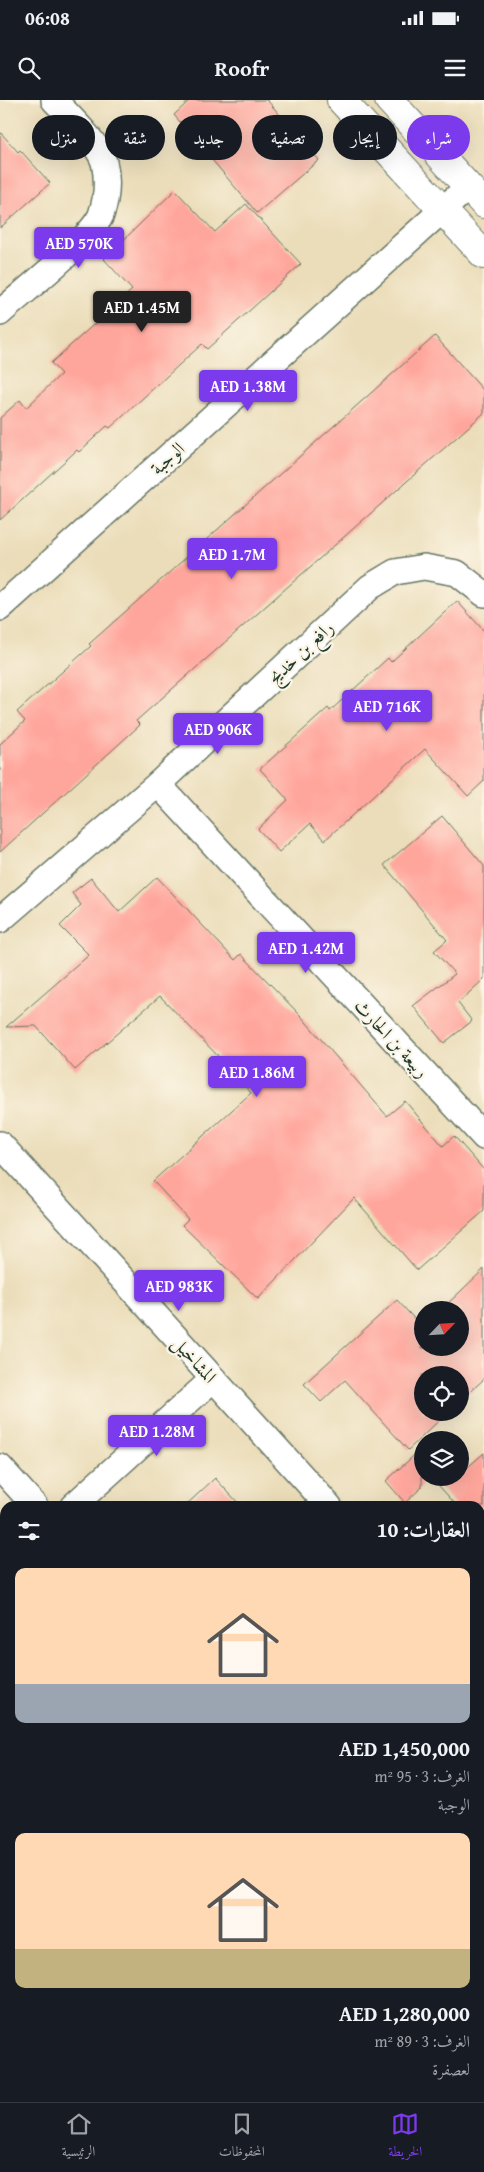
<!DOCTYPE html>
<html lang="ar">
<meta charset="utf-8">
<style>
body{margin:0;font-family:"Gentium Book Plus",Amiri,serif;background:#20242c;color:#f1f3f6;direction:rtl;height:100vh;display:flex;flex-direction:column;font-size:19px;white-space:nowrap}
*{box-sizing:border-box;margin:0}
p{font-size:16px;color:#9ea1a6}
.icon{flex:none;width:28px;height:28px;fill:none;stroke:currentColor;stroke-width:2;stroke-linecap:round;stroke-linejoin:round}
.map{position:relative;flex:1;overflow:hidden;direction:ltr}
.drawer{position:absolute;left:0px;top:1401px;width:485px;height:601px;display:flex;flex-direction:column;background:#171b24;border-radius:15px 15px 0 0;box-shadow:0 5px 20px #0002;direction:rtl}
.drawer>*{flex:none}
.top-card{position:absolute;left:15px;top:15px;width:455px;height:45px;direction:rtl;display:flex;gap:10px}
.needle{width:32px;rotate:65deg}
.buttons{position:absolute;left:414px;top:1201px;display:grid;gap:10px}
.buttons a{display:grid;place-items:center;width:55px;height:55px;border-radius:50%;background:#171b24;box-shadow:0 5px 20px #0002;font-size:25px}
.price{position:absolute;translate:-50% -42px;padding:0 11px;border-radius:5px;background:#7c3aed;color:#fff;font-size:16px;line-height:32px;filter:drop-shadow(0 1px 2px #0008)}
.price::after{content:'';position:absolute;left:50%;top:30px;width:15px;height:11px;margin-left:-8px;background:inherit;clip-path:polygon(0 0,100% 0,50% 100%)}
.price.current{background:#222;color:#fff}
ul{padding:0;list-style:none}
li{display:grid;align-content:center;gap:10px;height:265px;padding:0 15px}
li span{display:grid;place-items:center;height:155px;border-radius:10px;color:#555}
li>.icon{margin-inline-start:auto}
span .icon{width:90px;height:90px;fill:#fffc;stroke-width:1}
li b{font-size:21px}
h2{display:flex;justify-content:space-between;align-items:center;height:60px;padding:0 15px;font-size:21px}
.chip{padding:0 18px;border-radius:22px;background:#171b24;box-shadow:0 5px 20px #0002;font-size:18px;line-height:45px}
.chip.current{background:#7c3aed;color:#fff}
.status{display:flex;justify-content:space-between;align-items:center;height:35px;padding:0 25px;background:#171b24;direction:ltr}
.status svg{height:14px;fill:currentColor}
header{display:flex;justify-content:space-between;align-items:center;height:65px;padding:0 15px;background:#171b24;font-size:22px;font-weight:700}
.tabs{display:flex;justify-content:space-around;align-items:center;height:70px;border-top:1px solid #363941;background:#171b24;font-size:14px;color:#9ea1a6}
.tabs a{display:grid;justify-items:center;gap:2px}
.tabs .current{color:#7c3aed}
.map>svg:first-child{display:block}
.building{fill:#ffa69c}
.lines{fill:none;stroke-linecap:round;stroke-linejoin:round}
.minor-casing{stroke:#667563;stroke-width:28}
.tertiary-casing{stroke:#667563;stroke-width:30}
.minor{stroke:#fff;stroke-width:25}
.tertiary{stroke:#fff;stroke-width:28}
.labels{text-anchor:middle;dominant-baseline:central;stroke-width:4.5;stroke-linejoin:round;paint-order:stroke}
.street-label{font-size:19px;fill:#1f3d34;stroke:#fcf5e5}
</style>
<div class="status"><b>06:08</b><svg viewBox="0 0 49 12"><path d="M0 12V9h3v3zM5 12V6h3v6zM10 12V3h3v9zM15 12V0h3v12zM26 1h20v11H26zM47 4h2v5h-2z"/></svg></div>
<header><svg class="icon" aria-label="menu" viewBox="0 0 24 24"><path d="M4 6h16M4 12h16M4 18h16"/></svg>Roofr<svg class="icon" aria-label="search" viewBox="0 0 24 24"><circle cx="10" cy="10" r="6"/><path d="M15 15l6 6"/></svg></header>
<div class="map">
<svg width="484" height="2002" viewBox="0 0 484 2002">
<rect width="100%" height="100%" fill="#fcf5e5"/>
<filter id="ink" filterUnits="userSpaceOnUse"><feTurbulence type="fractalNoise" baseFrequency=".02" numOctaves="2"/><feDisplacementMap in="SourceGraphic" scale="10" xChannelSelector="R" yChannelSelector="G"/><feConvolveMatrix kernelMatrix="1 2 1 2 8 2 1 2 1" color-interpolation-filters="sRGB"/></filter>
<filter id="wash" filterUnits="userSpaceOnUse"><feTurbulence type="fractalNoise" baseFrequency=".0096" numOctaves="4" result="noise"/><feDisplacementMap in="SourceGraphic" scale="20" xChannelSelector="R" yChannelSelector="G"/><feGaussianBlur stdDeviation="1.12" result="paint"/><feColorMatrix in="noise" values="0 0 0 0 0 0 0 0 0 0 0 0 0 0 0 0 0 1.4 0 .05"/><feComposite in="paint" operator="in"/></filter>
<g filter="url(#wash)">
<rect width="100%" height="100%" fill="#ebddb9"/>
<g id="blocks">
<g class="building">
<polygon points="190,0 267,0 319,60 257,113 174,15"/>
<polygon points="0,32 18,52 20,50 50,83 0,128"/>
<polygon points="175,90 215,132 246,104 301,164 207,249 202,244 110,328 107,326 79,352 77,350 0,420 0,318 20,300 26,308 61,274 51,263 132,190 104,159"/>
<polygon points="435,236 484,291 484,313 136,621 140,625 0,752 0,644 25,621 17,612 91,546 89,544"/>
<polygon points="457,501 484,531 484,681 468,696 425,649 325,740 310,724 279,752 258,729 288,700 260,669 328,608 330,611 388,558 391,562"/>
<polygon points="442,716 484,766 484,879 458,903 472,921 444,943 413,906 455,874 434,851 447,840 384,765"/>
<polygon points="157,777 235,860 241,854 300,915 387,1016 405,1001 443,1046 454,1036 484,1070 484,1111 417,1170 354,1098 258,1199 182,1125 188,1119 153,1081 251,993 216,954 160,896 75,970 36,926 6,927 89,855 60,826 81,805 72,793 91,778 119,812"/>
<polygon points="484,1169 484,1279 460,1301 460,1275 422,1275 422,1312 448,1312 408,1350 345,1280 321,1302 304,1284 397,1200 422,1227 422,1248 460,1248 460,1210 441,1210"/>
<polygon points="422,1348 422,1387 405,1403 386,1381"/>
<polygon points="484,1353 484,1406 457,1406 432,1378 460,1378 460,1374"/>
<polygon points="215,1378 241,1406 185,1406"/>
</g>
</g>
</g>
<g filter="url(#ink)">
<use href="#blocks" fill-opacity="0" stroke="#667563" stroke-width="1"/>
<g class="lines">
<defs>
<g id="minor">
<path d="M0 213C23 192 91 139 101 115 107 98 108 80 104 62 98 43 68 15 54 0"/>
<polyline points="0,508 468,87"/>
<polyline points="158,684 484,1037"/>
<polyline points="0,820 158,684 370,487 395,472 424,467 457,473 484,494"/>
<polyline points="0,1044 329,1406"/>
<polyline points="0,1367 35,1406"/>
<polyline points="73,1406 213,1279"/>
<polyline points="0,1475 5,1470"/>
<polyline points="480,1521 484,1517"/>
<polyline points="480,1747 484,1751"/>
<polyline points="0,1966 5,1962"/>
<polyline points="322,1998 326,2002"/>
</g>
<g id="tertiary">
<polyline points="341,0 484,155"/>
<polyline points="389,0 484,104"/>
</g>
</defs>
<use href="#minor" class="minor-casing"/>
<use href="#tertiary" class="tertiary-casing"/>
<use href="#minor" class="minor"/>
<use href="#tertiary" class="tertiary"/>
</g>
</g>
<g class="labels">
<g class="street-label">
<text transform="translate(167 358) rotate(-42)">الوجبة</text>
<text transform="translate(300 552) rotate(-43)">رافع بن خديج</text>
<text transform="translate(392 938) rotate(47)">ربيعة بن الحارث</text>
<text transform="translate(195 1259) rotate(48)">المشاخيل</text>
</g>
</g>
</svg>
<div class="buttons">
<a><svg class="needle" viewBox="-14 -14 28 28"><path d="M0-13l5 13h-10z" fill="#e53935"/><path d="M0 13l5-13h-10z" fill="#9ea1a6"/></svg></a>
<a><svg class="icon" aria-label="locate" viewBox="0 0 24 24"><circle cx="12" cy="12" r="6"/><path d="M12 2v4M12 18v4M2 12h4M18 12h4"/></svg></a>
<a><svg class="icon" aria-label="layers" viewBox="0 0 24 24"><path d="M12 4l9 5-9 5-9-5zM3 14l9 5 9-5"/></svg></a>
</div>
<b class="price" style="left:79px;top:169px">AED 570K</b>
<b class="price current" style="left:142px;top:233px">AED 1.45M</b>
<b class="price" style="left:248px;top:312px">AED 1.38M</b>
<b class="price" style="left:232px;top:480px">AED 1.7M</b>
<b class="price" style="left:387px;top:632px">AED 716K</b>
<b class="price" style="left:218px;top:655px">AED 906K</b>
<b class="price" style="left:306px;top:874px">AED 1.42M</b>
<b class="price" style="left:257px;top:998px">AED 1.86M</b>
<b class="price" style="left:179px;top:1212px">AED 983K</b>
<b class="price" style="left:157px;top:1357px">AED 1.28M</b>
<div class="top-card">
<a class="chip current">شراء</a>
<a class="chip">إيجار</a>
<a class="chip">تصفية</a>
<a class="chip">جديد</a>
<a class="chip">شقة</a>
<a class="chip">منزل</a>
</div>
<section class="drawer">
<h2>العقارات: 10<svg class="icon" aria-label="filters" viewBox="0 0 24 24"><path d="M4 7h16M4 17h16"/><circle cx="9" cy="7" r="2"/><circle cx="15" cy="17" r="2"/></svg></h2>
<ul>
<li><span style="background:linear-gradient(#ffd9b3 75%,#9aa5b1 0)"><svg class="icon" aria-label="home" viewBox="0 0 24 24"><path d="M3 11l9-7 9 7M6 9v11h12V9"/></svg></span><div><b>AED 1,450,000</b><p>الغرف: 3 · 95 m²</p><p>الوجبة</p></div></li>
<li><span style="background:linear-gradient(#ffd9b3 75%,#c2b280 0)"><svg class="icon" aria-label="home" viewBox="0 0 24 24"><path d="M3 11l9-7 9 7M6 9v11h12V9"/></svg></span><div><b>AED 1,280,000</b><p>الغرف: 3 · 89 m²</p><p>لعصفرة</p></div></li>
</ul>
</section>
</div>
<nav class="tabs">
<a class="current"><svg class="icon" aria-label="map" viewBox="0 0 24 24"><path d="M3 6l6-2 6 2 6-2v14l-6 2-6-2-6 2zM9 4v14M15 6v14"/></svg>الخريطة</a>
<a><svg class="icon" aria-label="saved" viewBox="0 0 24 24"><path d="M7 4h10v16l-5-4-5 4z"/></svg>المحفوظات</a>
<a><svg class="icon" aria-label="home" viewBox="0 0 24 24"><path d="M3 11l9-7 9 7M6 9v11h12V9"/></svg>الرئيسية</a>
</nav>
